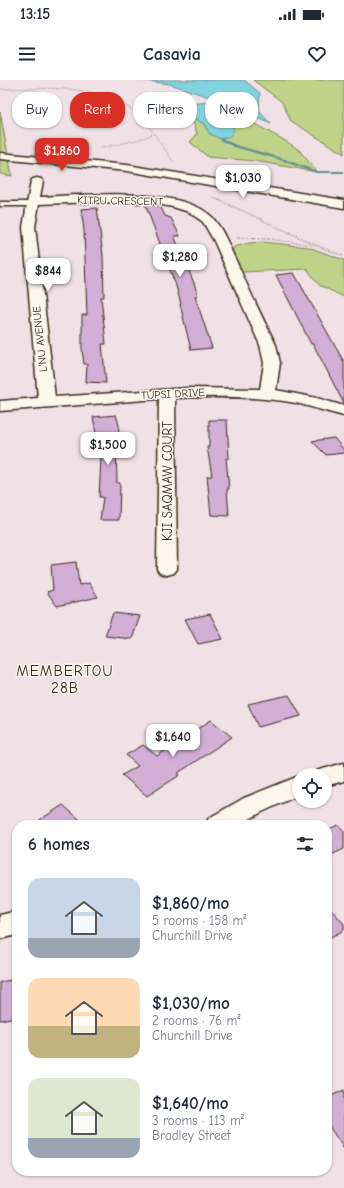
<!DOCTYPE html>
<meta charset="utf-8">
<style>
body{margin:0;font-family:"Comic Neue",sans-serif;background:#f6f6f7;color:#1f2937;height:100vh;display:flex;flex-direction:column;font-size:15px;white-space:nowrap}
*{box-sizing:border-box;margin:0}
p{font-size:13px;color:#747a83}
.icon{flex:none;width:22px;height:22px;fill:none;stroke:currentColor;stroke-width:2;stroke-linecap:round;stroke-linejoin:round}
.map{position:relative;flex:1;overflow:hidden}
.panel{position:absolute;left:12px;top:740px;width:320px;height:356px;display:flex;flex-direction:column;background:#fff;border-radius:16px;box-shadow:0 1px 3px #0004}
.panel>*{flex:none}
.top-card{position:absolute;left:12px;top:12px;width:320px;height:36px;display:flex;gap:8px}
.fabs{position:absolute;left:292px;top:688px;display:grid;gap:8px}
.fabs a{display:grid;place-items:center;width:40px;height:40px;border-radius:50%;background:#fff;box-shadow:0 1px 3px #0004;font-size:20px}
.price{position:absolute;translate:-50% -34px;padding:0 9px;border-radius:8px;background:#fff;color:#222;font-size:13px;line-height:26px;filter:drop-shadow(0 1px 2px #0008)}
.price::after{content:'';position:absolute;left:50%;top:24px;width:12px;height:9px;margin-left:-6px;background:inherit;clip-path:polygon(0 0,100% 0,50% 100%)}
.price.selected{background:#d93025;color:#fff}
ul{padding:0;list-style:none}
li{display:flex;align-items:center;gap:12px;height:100px;padding:0 16px}
li span{display:grid;place-items:center;flex:none;width:112px;height:80px;border-radius:12px;color:#555}
li>.icon{margin-inline-start:auto}
span .icon{width:48px;height:48px;fill:#fffc;stroke-width:1}
li b{font-size:17px}
h2{display:flex;justify-content:space-between;align-items:center;height:48px;padding:0 16px;font-size:17px}
.tag{padding:0 14px;border-radius:16px;background:#fff;box-shadow:0 1px 3px #0004;font-size:14px;line-height:36px}
.tag.selected{background:#d93025;color:#fff}
.status{display:flex;justify-content:space-between;align-items:center;height:28px;padding:0 20px;background:#fff;direction:ltr}
.status svg{height:11px;fill:currentColor}
header{display:flex;justify-content:space-between;align-items:center;height:52px;padding:0 16px;background:#fff;font-size:18px;font-weight:700}
.map>svg:first-child{display:block}
.green{fill:#bed288;stroke:#7c7e53}
.water{fill:#83d3de;stroke:#668f91}
.lines{fill:none;stroke-linecap:round;stroke-linejoin:round}
.stream{fill:#668f91;fill-rule:evenodd}
.building{fill:#d3aed7;stroke:#3b2a1e}
.lane-casing{stroke:#3b2a1e;stroke-width:3}
.street-casing{stroke:#3b2a1e;stroke-width:3}
.secondary-casing{stroke:#3b2a1e;stroke-width:3}
.path-far1{stroke:#3b2a1e;stroke-width:1;stroke-dasharray:0.5 1.5;stroke-linecap:butt}
.path{stroke:#3b2a1e;stroke-width:1.5;stroke-dasharray:0.5 2;stroke-linecap:butt}
.lane{fill:#fbf7ec;fill-rule:evenodd}
.street{fill:#fbf7ec;fill-rule:evenodd}
.secondary{fill:#fbf7ec;fill-rule:evenodd}
.labels{text-anchor:middle;dominant-baseline:central;stroke-width:3;stroke-linejoin:round;paint-order:stroke}
.far-street-label{font-size:11px;fill:#3b2a1e;stroke:#fbf7ec}
.street-label{font-size:13px;fill:#3b2a1e;stroke:#fbf7ec}
.quarter-label{font-size:15px;letter-spacing:1px;fill:#3b2a1e;stroke:#fbf7ec}
</style>
<div class="status"><b>13:15</b><svg viewBox="0 0 49 12"><path d="M0 12V9h3v3zM5 12V6h3v6zM10 12V3h3v9zM15 12V0h3v12zM26 1h20v11H26zM47 4h2v5h-2z"/></svg></div>
<header><svg class="icon" aria-label="menu" viewBox="0 0 24 24"><path d="M4 6h16M4 12h16M4 18h16"/></svg>Casavia<svg class="icon" aria-label="heart" viewBox="0 0 24 24"><path d="M12 20l-8-8c-3-5 5-10 8-4 3-6 11-1 8 4z"/></svg></header>
<div class="map">
<svg width="344" height="1108" viewBox="0 0 344 1108">
<rect width="100%" height="100%" fill="#efe1e6"/>
<filter id="ink" filterUnits="userSpaceOnUse"><feTurbulence type="fractalNoise" baseFrequency=".025" numOctaves="2"/><feDisplacementMap in="SourceGraphic" scale="8" xChannelSelector="R" yChannelSelector="G"/><feConvolveMatrix kernelMatrix="1 2 1 2 8 2 1 2 1" color-interpolation-filters="sRGB"/></filter>
<g filter="url(#ink)">
<g class="green">
<polygon points="253,0 344,0 344,74 291,41 282,22"/>
<polygon points="217,27 226,28 289,63 300,71 317,92 255,81 208,77 190,62 197,54 194,44 183,32 203,43 210,54 234,49"/>
<polygon points="0,32 12,96 0,94"/>
<polygon points="263,162 308,167 344,180 344,217 319,205 307,189 242,192 232,171 234,167 249,163"/>
</g>
<g class="water">
<polygon points="137,0 244,0 260,13 259,31 271,44 218,20 170,4"/>
<polygon points="208,22 217,27 234,49 231,56 221,59 210,54 203,43 183,32 182,28 191,24"/>
</g>
<g class="lines">
<g class="stream">
<polygon points="218,19 219,21 208,23 207,22"/>
<polygon points="221,58 236,65 279,77 317,91 344,91 344,93 316,93 277,79 234,67 220,60"/>
</g>
</g>
<g class="building">
<polygon points="145,124 160,126 165,136 171,138 180,156 174,156 194,203 198,216 195,216 212,268 191,270 180,224 181,224 176,206"/>
<polygon points="97,128 103,176 104,217 101,217 106,264 102,264 106,303 86,302 87,284 84,284 82,269 82,235 87,235 84,150 81,129"/>
<polygon points="294,193 344,282 344,324 321,279 313,264 311,264 276,195"/>
<polygon points="116,335 119,345 118,362 116,362 117,403 120,403 119,440 100,440 103,417 99,417 101,379 93,337"/>
<polygon points="209,340 227,340 229,378 226,378 229,409 227,409 229,436 211,435 207,396 212,396 207,367 209,367"/>
<polygon points="334,358 344,370 344,373 326,375 312,361"/>
<polygon points="76,482 79,505 89,503 98,517 57,526 47,512 53,510 51,485"/>
<polygon points="113,533 140,536 132,559 105,556"/>
<polygon points="210,534 223,559 198,564 185,539"/>
<polygon points="289,615 301,636 258,647 248,624"/>
<polygon points="211,640 232,657 178,693 180,695 147,716 122,695 138,686 126,675 143,665 157,676"/>
<polygon points="63,725 86,745 32,745"/>
<polygon points="338,745 344,751 344,769 327,777 327,750"/>
<polygon points="327,824 344,844 344,850 327,859"/>
<polygon points="17,899 17,937 0,940 0,902"/>
<polygon points="344,1010 344,1069 327,1043 327,1018"/>
</g>
<g class="lines">
<defs>
<polygon id="lane" points="0,122 32,122 35,124 32,126 0,126"/>
<g id="street">
<path d="M37 98 41 99 43 101 40 117C82 115 182 106 212 137 224 150 230 169 238 185 250 212 263 239 276 265L280 283 276 310 317 318 344 326V336C326 332 308 325 290 322 252 316 214 316 175 318L177 489 174 493 167 495 160 493 157 489 159 319 0 331V321L38 318 23 147 31 101 33 99ZM98 122 151 123 173 127 189 132 203 142 214 161 260 265 264 283 260 309 188 308 55 317 35 147 39 124Z"/>
<polygon points="344,683 344,701 325,706 325,695 314,695 316,691"/>
<polygon points="299,696 299,715 262,732 239,745 205,745 209,738 244,718"/>
<polygon points="17,831 17,855 0,859 0,835"/>
</g>
<polygon id="secondary" points="0,73 127,85 344,120 344,128 127,91 0,79"/>
</defs>
<use href="#lane" class="lane-casing"/>
<use href="#street" class="street-casing"/>
<use href="#secondary" class="secondary-casing"/>
<g class="path-far1">
<path d="M0 9C45 9 104 2 139 36 150 46 165 70 174 83"/>
<polyline points="101,68 137,60 153,54"/>
<polyline points="212,117 221,121"/>
</g>
<g class="path">
<polyline points="219,120 318,166 344,176"/>
<polyline points="237,158 269,159 313,165"/>
</g>
<use href="#lane" class="lane"/>
<use href="#street" class="street"/>
<use href="#secondary" class="secondary"/>
</g>
</g>
<g class="labels">
<g class="far-street-label">
<text transform="translate(120 121) rotate(1)">KITPU CRESCENT</text>
<text transform="translate(40 259) rotate(-96)">L'NU AVENUE</text>
<text transform="translate(173 314) rotate(-3)">TUPSI DRIVE</text>
</g>
<g class="street-label">
<text transform="translate(167 401) rotate(-90)">KJI SAQMAW COURT</text>
</g>
<g class="quarter-label">
<text x="65" y="591">MEMBERTOU<tspan x="65" dy="17">28B</tspan></text>
</g>
</g>
</svg>
<div class="fabs">
<a><svg class="icon" aria-label="locate" viewBox="0 0 24 24"><circle cx="12" cy="12" r="6"/><path d="M12 2v4M12 18v4M2 12h4M18 12h4"/></svg></a>
</div>
<b class="price selected" style="left:62px;top:92px">$1,860</b>
<b class="price" style="left:243px;top:119px">$1,030</b>
<b class="price" style="left:180px;top:198px">$1,280</b>
<b class="price" style="left:48px;top:212px">$844</b>
<b class="price" style="left:108px;top:386px">$1,500</b>
<b class="price" style="left:173px;top:678px">$1,640</b>
<div class="top-card">
<a class="tag">Buy</a>
<a class="tag selected">Rent</a>
<a class="tag">Filters</a>
<a class="tag">New</a>
</div>
<section class="panel">
<h2>6 homes<svg class="icon" aria-label="filters" viewBox="0 0 24 24"><path d="M4 7h16M4 17h16"/><circle cx="9" cy="7" r="2"/><circle cx="15" cy="17" r="2"/></svg></h2>
<ul>
<li><span style="background:linear-gradient(#c9d6e8 75%,#9aa5b1 0)"><svg class="icon" aria-label="home" viewBox="0 0 24 24"><path d="M3 11l9-7 9 7M6 9v11h12V9"/></svg></span><div><b>$1,860/mo</b><p>5 rooms · 158 m²</p><p>Churchill Drive</p></div></li>
<li><span style="background:linear-gradient(#ffd9b3 60%,#c2b280 0)"><svg class="icon" aria-label="home" viewBox="0 0 24 24"><path d="M3 11l9-7 9 7M6 9v11h12V9"/></svg></span><div><b>$1,030/mo</b><p>2 rooms · 76 m²</p><p>Churchill Drive</p></div></li>
<li><span style="background:linear-gradient(#dfe7d0 75%,#9aa5b1 0)"><svg class="icon" aria-label="home" viewBox="0 0 24 24"><path d="M3 11l9-7 9 7M6 9v11h12V9"/></svg></span><div><b>$1,640/mo</b><p>3 rooms · 113 m²</p><p>Bradley Street</p></div></li>
</ul>
</section>
</div>
